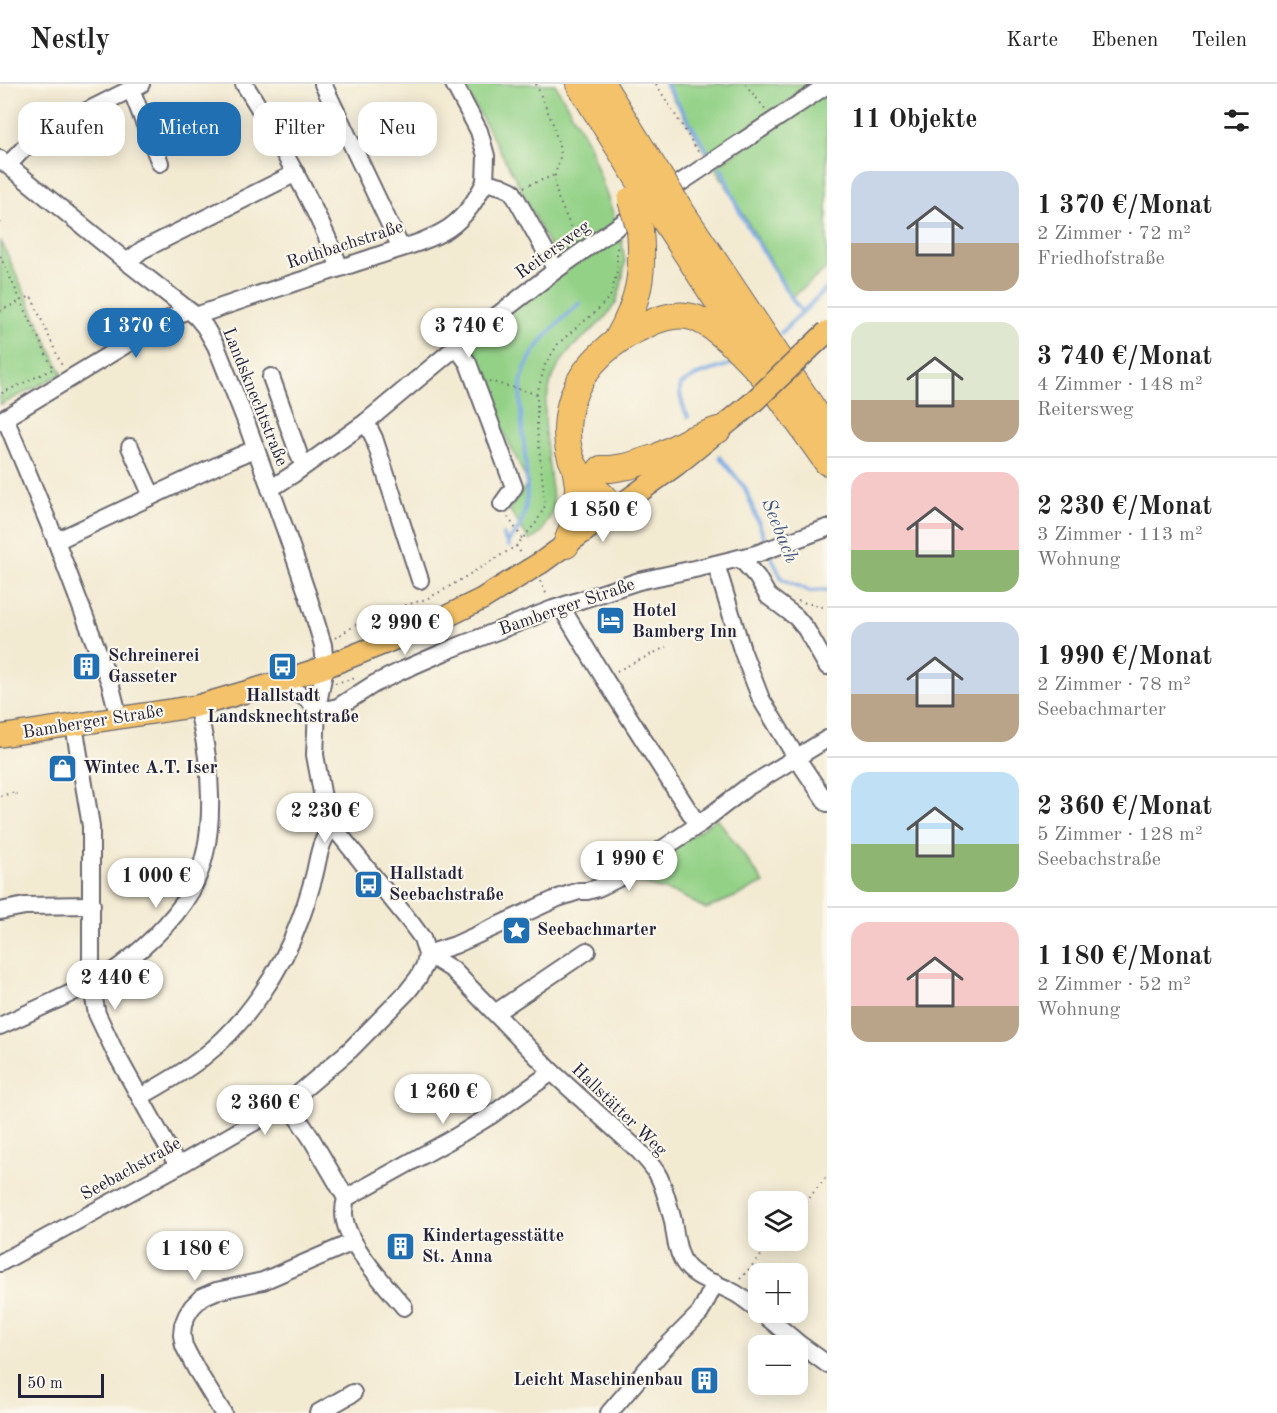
<!DOCTYPE html>
<html lang="de">
<meta charset="utf-8">
<style>
body{margin:0;font-family:"Old Standard TT",serif;background:#f2f2f2;color:#222;height:100vh;display:flex;flex-direction:column;font-size:22px;white-space:nowrap}
*{box-sizing:border-box;margin:0}
p{font-size:20px;color:#767676}
.icon{flex:none;width:33px;height:33px;fill:none;stroke:currentColor;stroke-width:2;stroke-linecap:round;stroke-linejoin:round}
.map{position:relative;flex:1;overflow:hidden}
.drawer{display:flex;flex-direction:column;background:#fff;width:450px}
.drawer>*{flex:none}
.guide{position:absolute;left:18px;top:18px;width:570px;height:54px;display:flex;gap:12px}
.tools{position:absolute;left:748px;top:1107px;display:grid;gap:12px}
.tools a{display:grid;place-items:center;width:60px;height:60px;border-radius:12px;background:#fff;box-shadow:0 3px 15px #0003;font-size:30px}
.scale{position:absolute;left:18px;bottom:15px;width:86px;box-sizing:border-box;padding-left:6px;border:3px solid #22223b;border-top:0;font-size:16px;line-height:21px;white-space:nowrap;color:#22223b;-webkit-text-stroke:4px #fbf7ec;paint-order:stroke}
.price{position:absolute;translate:-50% -51px;padding:0 14px;border-radius:21px;background:#fff;color:#222;font-size:20px;line-height:39px;filter:drop-shadow(0 2px 3px #0008)}
.price::after{content:'';position:absolute;left:50%;top:36px;width:18px;height:14px;margin-left:-9px;background:inherit;clip-path:polygon(0 0,100% 0,50% 100%)}
.price.on{background:#1f6fb2;color:#fff}
ul{padding:0;list-style:none}
li{display:flex;align-items:center;gap:18px;height:150px;padding:0 24px}
li+li{border-top:2px solid #e0e0e0}
li span{display:grid;place-items:center;flex:none;width:168px;height:120px;border-radius:18px;color:#555}
li>.icon{margin-inline-start:auto}
span .icon{width:72px;height:72px;fill:#fffc;stroke-width:1}
li b{font-size:26px}
h2{display:flex;justify-content:space-between;align-items:center;height:72px;padding:0 24px;font-size:26px}
.chip{padding:0 21px;border-radius:18px;background:#fff;box-shadow:0 3px 15px #0003;font-size:21px;line-height:54px}
.chip.on{background:#1f6fb2;color:#fff}
header{display:flex;align-items:center;gap:36px;box-sizing:border-box;height:84px;padding:0 30px;background:#fff;border-bottom:2px solid #e0e0e0}
header strong{font-size:28px}
nav{display:flex;gap:33px;margin-inline-start:auto;font-size:21px}
main{display:flex;flex:1;min-height:0}
.map>svg:first-child{display:block}
.green{fill:#93d186;stroke:#5a7a60;stroke-width:1.5}
.lines{fill:none;stroke-linecap:round;stroke-linejoin:round}
.stream{stroke:#77a8e2;stroke-width:4}
.minor-casing{stroke:#6b6870;stroke-width:20}
.major-casing{stroke:#6b6870;stroke-width:24}
.highway-casing{stroke:#6b6870;stroke-width:28}
.path{stroke:#6b6870;stroke-width:2;stroke-dasharray:1.5 4.5;stroke-linecap:butt}
.minor{stroke:#fff;stroke-width:16}
.major{stroke:#f3c26a;stroke-width:21}
.highway{stroke:#f3c26a;stroke-width:26}
.major-bridge-casing{stroke:#6b6870;stroke-width:24;stroke-linecap:butt}
.highway-bridge-casing{stroke:#6b6870;stroke-width:28;stroke-linecap:butt}
.major-bridge{stroke:#f3c26a;stroke-width:21}
.highway-bridge{stroke:#f3c26a;stroke-width:26}
.labels{text-anchor:middle;dominant-baseline:central;stroke-width:4.5;stroke-linejoin:round;paint-order:stroke}
.street-label{font-size:18px;fill:#22223b;stroke:#fbf7ec}
.poi-label{font-size:18px;font-weight:bold;fill:#22223b;stroke:#fbf7ec;text-anchor:start}
.water-label{font-size:20px;font-style:italic;fill:#44587e;stroke:#fbf7ec}
</style>
<header>
<strong>Nestly</strong>
<nav><a>Karte</a><a>Ebenen</a><a>Teilen</a></nav>
</header>
<main>
<div class="map">
<svg width="827" height="1329" viewBox="0 0 827 1329">
<rect width="100%" height="100%" fill="#fbf7ec"/>
<filter id="ink" filterUnits="userSpaceOnUse"><feTurbulence type="fractalNoise" baseFrequency=".0167" numOctaves="2"/><feDisplacementMap in="SourceGraphic" scale="12" xChannelSelector="R" yChannelSelector="G"/><feConvolveMatrix kernelMatrix="1 2 1 2 8 2 1 2 1" color-interpolation-filters="sRGB"/></filter>
<filter id="wash" filterUnits="userSpaceOnUse"><feTurbulence type="fractalNoise" baseFrequency=".008" numOctaves="4" result="noise"/><feDisplacementMap in="SourceGraphic" scale="24" xChannelSelector="R" yChannelSelector="G"/><feGaussianBlur stdDeviation="1.35" result="paint"/><feColorMatrix in="noise" values="0 0 0 0 0 0 0 0 0 0 0 0 0 0 0 0 0 1.4 0 .05"/><feComposite in="paint" operator="in"/></filter>
<g filter="url(#wash)">
<rect width="100%" height="100%" fill="#f3ead2"/>
<g class="green">
<polygon points="463,0 555,0 588,58 621,152 625,178 621,202 616,219 603,236 572,264 560,279 551,297 545,322 545,348 554,425 541,449 530,457 509,425 528,399 462,260 561,185 519,101"/>
<polygon points="664,0 814,0 707,70"/>
<polygon points="827,7 827,184 792,213 715,83"/>
<polygon points="0,155 62,290 0,321"/>
<polygon points="717,734 764,799 737,812 706,825 680,811 629,796"/>
</g>
<g class="lines">
<g class="stream">
<polyline points="666,0 707,67"/>
<polyline points="721,84 742,133 790,212 802,228"/>
<polyline points="781,249 827,204"/>
<path d="M688 333C682 322 679 313 680 301L697 291 734 279"/>
<polyline points="720,373 745,404 767,461"/>
<polyline points="503,451 509,462"/>
<path d="M507 458C547 427 513 340 522 295 529 264 558 239 580 219"/>
<polyline points="769,468 782,495 810,507 827,506"/>
</g>
</g>
</g>
<g filter="url(#ink)">
<g class="lines">
<defs>
<g id="minor">
<path d="M244 0C257 19 268 39 279 60 302 100 323 141 340 184"/>
<polyline points="323,0 401,164"/>
<polyline points="454,0 479,47 486,72 485,98 501,102 512,107 556,186"/>
<polyline points="131,5 160,79"/>
<polyline points="0,75 127,178 196,232 205,243 216,262 245,335 285,445 308,512 323,561 325,583 317,625 315,671 324,719 329,733 340,751 411,839 422,854 427,870 425,881 418,894 407,908 350,966 297,1011 270,1029 178,1082 0,1179"/>
<polyline points="8,81 28,60 53,44 141,0"/>
<polyline points="662,111 827,1"/>
<polyline points="127,178 142,166 296,89"/>
<path d="M196 232C254 211 313 193 371 174 396 165 426 159 449 144 466 132 476 116 485 98"/>
<polyline points="456,263 468,279 514,403 502,420"/>
<polyline points="271,293 299,371 304,382"/>
<polyline points="5,334 56,457 110,599 119,634"/>
<polyline points="0,337 163,238 187,226"/>
<polyline points="366,338 374,354 420,496"/>
<polyline points="130,363 152,412"/>
<polyline points="270,405 292,391 366,338 456,263 556,186 641,126"/>
<polyline points="56,457 227,377 255,365"/>
<polyline points="740,474 757,493 768,512 796,533 806,545 827,582"/>
<polyline points="716,480 742,566 761,615 796,673 827,719"/>
<polyline points="561,523 604,594 698,741"/>
<path d="M273 600C291 605 305 610 317 625"/>
<polyline points="317,625 329,625 338,623 374,600 403,586 451,565 553,525 639,497 699,484 756,470 827,444"/>
<polyline points="74,641 91,742 91,900 97,930 115,968 178,1082"/>
<polyline points="0,827 25,822 92,821"/>
<path d="M427 870 453 886 552 988 639 1067C646 1075 654 1083 659 1093 665 1106 669 1122 673 1137 675 1150 676 1164 683 1177 692 1193 713 1198 729 1206 740 1211 750 1219 759 1227"/>
<polyline points="427,870 455,861 558,814 579,807 587,807 598,804 621,793 698,741 746,704 827,655"/>
<polyline points="495,929 587,867"/>
<path d="M0 942C22 932 44 922 67 911 80 905 95 899 108 891 138 870 173 839 191 807 220 755 211 677 197 622"/>
<path d="M140 1013C161 1001 183 989 202 974 245 941 282 886 300 836 305 823 309 810 313 796 319 776 318 757 334 742"/>
<path d="M287 1018 311 1054 346 1114C344 1122 343 1129 345 1137 350 1163 387 1203 404 1223"/>
<polyline points="346,1114 452,1055 490,1032 552,988"/>
<polyline points="761,1228 798,1259 827,1280"/>
<polyline points="223,1329 196,1285 184,1262 182,1251 183,1241 187,1231 192,1223 202,1213 216,1207 263,1197 353,1158"/>
<polyline points="318,1329 353,1309"/>
<polyline points="609,1329 664,1265 700,1229 715,1199"/>
</g>
<g id="major">
<polyline points="542,478 676,381 751,320"/>
<polyline points="0,652 197,622 273,600 325,583 429,541 482,515 529,486"/>
</g>
<g id="highway">
<polyline points="579,0 644,104"/>
<polyline points="602,0 659,92"/>
<polyline points="679,124 827,346"/>
<polyline points="664,135 772,301 827,378"/>
<path d="M617 256C639 217 644 191 640 146"/>
<polyline points="601,385 611,385 629,382 657,373 690,356 718,346"/>
<path d="M617 425C605 414 583 396 575 383 567 368 566 349 568 333 569 327 570 321 572 315 583 280 615 254 648 240 661 234 677 229 692 233 719 241 752 280 772 301"/>
<polyline points="566,461 577,431 578,401 575,383"/>
</g>
</defs>
<use href="#minor" class="minor-casing"/>
<use href="#major" class="major-casing"/>
<use href="#highway" class="highway-casing"/>
<g class="path">
<polyline points="536,0 553,40 561,70 555,91 555,101 558,114 570,141 580,151"/>
<polyline points="656,0 699,69"/>
<polyline points="745,0 767,27"/>
<polyline points="524,103 555,91"/>
<polyline points="0,138 1,141"/>
<polyline points="0,172 53,285 0,310"/>
<polyline points="0,227 31,212 62,282"/>
<polyline points="489,297 536,310"/>
<polyline points="508,433 523,456"/>
<polyline points="516,462 523,472"/>
<polyline points="540,497 548,513"/>
<polyline points="798,517 827,524"/>
<polyline points="335,554 370,532 426,515 442,507 516,462 536,439 545,422 537,343 537,310 545,281 558,260 577,243 596,228 611,211 617,187 617,161"/>
<polyline points="617,587 666,563"/>
<polyline points="335,599 356,594"/>
<polyline points="0,712 16,708 18,715"/>
<polyline points="798,1128 827,1092"/>
<polyline points="740,1195 775,1156"/>
</g>
<use href="#minor" class="minor"/>
<use href="#major" class="major"/>
<use href="#highway" class="highway"/>
<defs>
<g id="major-bridge">
<polyline points="751,320 827,248"/>
<polyline points="529,486 542,478"/>
</g>
<g id="highway-bridge">
<polyline points="659,92 679,124"/>
<polyline points="644,104 664,135"/>
<polyline points="631,116 640,146"/>
</g>
</defs>
<use href="#major-bridge" class="major-bridge-casing"/>
<use href="#highway-bridge" class="highway-bridge-casing"/>
<use href="#major-bridge" class="major-bridge"/>
<use href="#highway-bridge" class="highway-bridge"/>
</g>
</g>
<defs>
<symbol id="hotel-square" viewBox="-11 -11 22 22"><rect x="-9" y="-9" width="18" height="18" rx="4" fill="#1f6fb2" stroke="#fbf7ec"/><path d="M-6-4.5h1.5V1H6V5H4.5V3h-9V5H-6ZM-4 0a1.8 1.8 0 1 1 3.6 0ZM.5 0V-2.5h3Q6-2.5 6 0Z" fill="#fff"/></symbol>
<symbol id="building-square" viewBox="-11 -11 22 22"><rect x="-9" y="-9" width="18" height="18" rx="4" fill="#1f6fb2" stroke="#fbf7ec"/><path d="M-4-6H4V6H1V3H-1V6H-4ZM-2.5-4.3h1.7v1.8h-1.7ZM.8-4.3h1.7v1.8H.8ZM-2.5-1h1.7V.8h-1.7ZM.8-1h1.7V.8H.8Z" fill="#fff"/></symbol>
<symbol id="bus-square" viewBox="-11 -11 22 22"><rect x="-9" y="-9" width="18" height="18" rx="4" fill="#1f6fb2" stroke="#fbf7ec"/><path d="M-5-6H5V4H4V6H2V4H-2V6H-4V4H-5ZM-3.5-4V0h7V-4ZM-3.5 1.2v1.5H-2V1.2ZM2 1.2v1.5H3.5V1.2Z" fill="#fff"/></symbol>
<symbol id="shop-square" viewBox="-11 -11 22 22"><rect x="-9" y="-9" width="18" height="18" rx="4" fill="#1f6fb2" stroke="#fbf7ec"/><path d="M-5-2.5h2.3a2.7 3.5 0 0 1 5.4 0H5L5.5 6h-11ZM-1.5-2.5h3a1.5 2.3 0 0 0-3 0Z" fill="#fff"/></symbol>
<symbol id="sight-square" viewBox="-11 -11 22 22"><rect x="-9" y="-9" width="18" height="18" rx="4" fill="#1f6fb2" stroke="#fbf7ec"/><path d="M0-6L1.8-2.2L6-1.7L2.9 1.2L3.7 5.4L0 3.3L-3.7 5.4L-2.9 1.2L-6-1.7L-1.8-2.2Z" fill="#fff"/></symbol>
</defs>
<g fill-rule="evenodd">
<use href="#hotel-square" x="594" y="520" width="33" height="33"/>
<use href="#building-square" x="70" y="566" width="33" height="33"/>
<use href="#bus-square" x="266" y="566" width="33" height="33"/>
<use href="#shop-square" x="46" y="668" width="33" height="33"/>
<use href="#bus-square" x="352" y="784" width="33" height="33"/>
<use href="#sight-square" x="500" y="830" width="33" height="33"/>
<use href="#building-square" x="384" y="1146" width="33" height="33"/>
<use href="#building-square" x="688" y="1280" width="33" height="33"/>
</g>
<g class="labels">
<g class="street-label">
<text transform="translate(345 161) rotate(-18)">Rothbachstraße</text>
<text transform="translate(553 166) rotate(-36)">Reitersweg</text>
<text transform="translate(255 313) rotate(68)">Landsknechtstraße</text>
<text transform="translate(567 523) rotate(-19)">Bamberger Straße</text>
<text transform="translate(93 638) rotate(-9)">Bamberger Straße</text>
<text transform="translate(619 1026) rotate(44)">Hallstätter Weg</text>
<text transform="translate(131 1085) rotate(-29)">Seebachstraße</text>
</g>
<g class="poi-label">
<text x="632" y="527">Hotel<tspan x="632" dy="21">Bamberg Inn</tspan></text>
<text x="108" y="572">Schreinerei<tspan x="108" dy="21">Gasseter</tspan></text>
<text x="283" y="612" text-anchor="middle">Hallstadt<tspan x="283" dy="21">Landsknechtstraße</tspan></text>
<text x="83" y="684">Wintec A.T. Iser</text>
<text x="389" y="790">Hallstadt<tspan x="389" dy="21">Seebachstraße</tspan></text>
<text x="537" y="846">Seebachmarter</text>
<text x="422" y="1152">Kindertagesstätte<tspan x="422" dy="21">St. Anna</tspan></text>
<text x="683" y="1296" text-anchor="end">Leicht Maschinenbau</text>
</g>
<g class="water-label">
<text transform="translate(779 447) rotate(68)">Seebach</text>
</g>
</g>
</svg>
<div class="tools">
<a><svg class="icon" aria-label="layers" viewBox="0 0 24 24"><path d="M12 4l9 5-9 5-9-5zM3 14l9 5 9-5"/></svg></a>
<a>+</a>
<a>−</a>
</div>
<div class="scale">50 m</div>
<b class="price on" style="left:136px;top:275px">1 370 €</b>
<b class="price" style="left:469px;top:275px">3 740 €</b>
<b class="price" style="left:603px;top:459px">1 850 €</b>
<b class="price" style="left:405px;top:572px">2 990 €</b>
<b class="price" style="left:325px;top:760px">2 230 €</b>
<b class="price" style="left:629px;top:808px">1 990 €</b>
<b class="price" style="left:156px;top:825px">1 000 €</b>
<b class="price" style="left:115px;top:927px">2 440 €</b>
<b class="price" style="left:443px;top:1041px">1 260 €</b>
<b class="price" style="left:265px;top:1052px">2 360 €</b>
<b class="price" style="left:195px;top:1198px">1 180 €</b>
<div class="guide">
<a class="chip">Kaufen</a>
<a class="chip on">Mieten</a>
<a class="chip">Filter</a>
<a class="chip">Neu</a>
</div>
</div>
<section class="drawer">
<h2>11 Objekte<svg class="icon" aria-label="filters" viewBox="0 0 24 24"><path d="M4 7h16M4 17h16"/><circle cx="9" cy="7" r="2"/><circle cx="15" cy="17" r="2"/></svg></h2>
<ul>
<li><span style="background:linear-gradient(#c9d6e8 60%,#b9a48a 0)"><svg class="icon" aria-label="home" viewBox="0 0 24 24"><path d="M3 11l9-7 9 7M6 9v11h12V9"/></svg></span><div><b>1 370 €/Monat</b><p>2 Zimmer · 72 m²</p><p>Friedhofstraße</p></div></li>
<li><span style="background:linear-gradient(#dfe7d0 65%,#b9a48a 0)"><svg class="icon" aria-label="home" viewBox="0 0 24 24"><path d="M3 11l9-7 9 7M6 9v11h12V9"/></svg></span><div><b>3 740 €/Monat</b><p>4 Zimmer · 148 m²</p><p>Reitersweg</p></div></li>
<li><span style="background:linear-gradient(#f6c9c9 65%,#8fb573 0)"><svg class="icon" aria-label="home" viewBox="0 0 24 24"><path d="M3 11l9-7 9 7M6 9v11h12V9"/></svg></span><div><b>2 230 €/Monat</b><p>3 Zimmer · 113 m²</p><p>Wohnung</p></div></li>
<li><span style="background:linear-gradient(#c9d6e8 60%,#b9a48a 0)"><svg class="icon" aria-label="home" viewBox="0 0 24 24"><path d="M3 11l9-7 9 7M6 9v11h12V9"/></svg></span><div><b>1 990 €/Monat</b><p>2 Zimmer · 78 m²</p><p>Seebachmarter</p></div></li>
<li><span style="background:linear-gradient(#bfe0f5 60%,#8fb573 0)"><svg class="icon" aria-label="home" viewBox="0 0 24 24"><path d="M3 11l9-7 9 7M6 9v11h12V9"/></svg></span><div><b>2 360 €/Monat</b><p>5 Zimmer · 128 m²</p><p>Seebachstraße</p></div></li>
<li><span style="background:linear-gradient(#f6c9c9 70%,#b9a48a 0)"><svg class="icon" aria-label="home" viewBox="0 0 24 24"><path d="M3 11l9-7 9 7M6 9v11h12V9"/></svg></span><div><b>1 180 €/Monat</b><p>2 Zimmer · 52 m²</p><p>Wohnung</p></div></li>
</ul>
</section>
</main>
